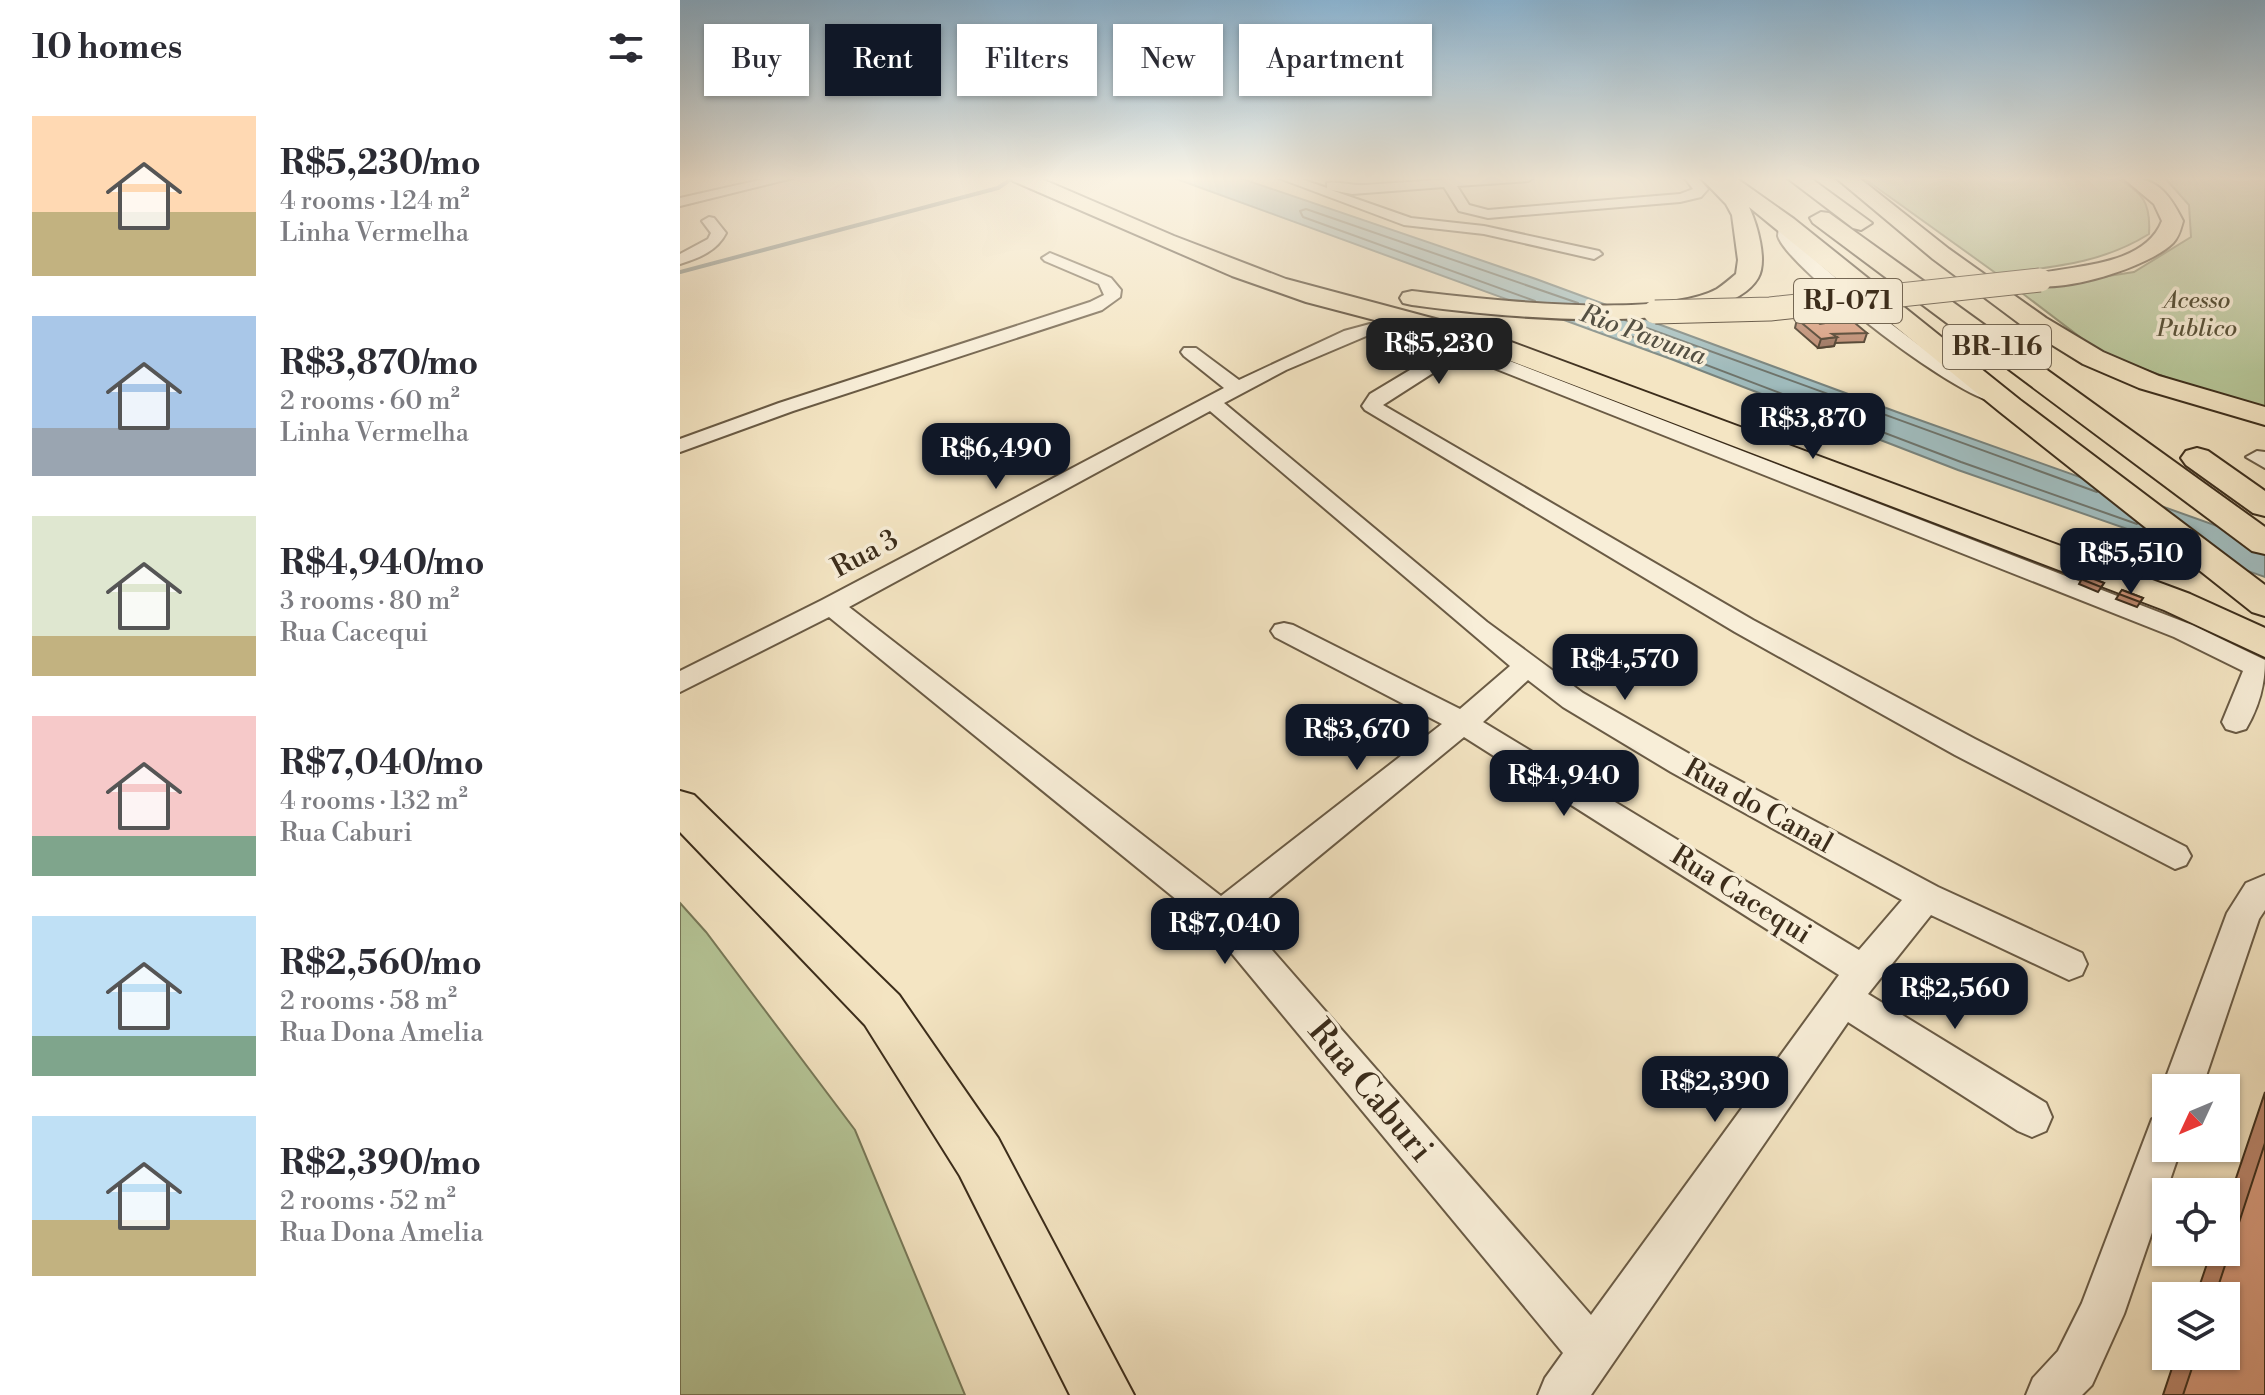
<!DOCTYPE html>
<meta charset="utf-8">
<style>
body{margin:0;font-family:"Libre Bodoni",serif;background:#f7f7f7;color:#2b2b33;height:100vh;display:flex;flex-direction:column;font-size:30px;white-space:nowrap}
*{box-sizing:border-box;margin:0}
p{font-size:26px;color:#7c7c81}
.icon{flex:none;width:44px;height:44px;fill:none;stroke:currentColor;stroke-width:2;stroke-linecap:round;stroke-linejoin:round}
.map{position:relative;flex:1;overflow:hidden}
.drawer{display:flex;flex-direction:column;background:#fff;width:680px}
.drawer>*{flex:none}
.top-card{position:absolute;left:24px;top:24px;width:760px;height:72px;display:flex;gap:16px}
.needle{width:52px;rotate:226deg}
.buttons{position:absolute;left:1472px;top:1074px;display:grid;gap:16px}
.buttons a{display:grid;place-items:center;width:88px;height:88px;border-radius:0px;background:#fff;box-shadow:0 2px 6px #0004;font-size:40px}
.price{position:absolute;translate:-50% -68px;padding:0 18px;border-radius:16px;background:#111827;color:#fff;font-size:26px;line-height:52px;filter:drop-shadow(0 2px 4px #0008)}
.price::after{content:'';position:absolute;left:50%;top:48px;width:24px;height:18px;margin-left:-12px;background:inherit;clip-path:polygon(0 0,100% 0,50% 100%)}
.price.on{background:#222;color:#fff}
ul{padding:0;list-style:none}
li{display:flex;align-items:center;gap:24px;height:200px;padding:0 32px}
li span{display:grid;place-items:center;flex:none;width:224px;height:160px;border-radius:0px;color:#555}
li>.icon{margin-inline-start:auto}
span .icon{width:96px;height:96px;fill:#fffc;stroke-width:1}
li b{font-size:34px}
h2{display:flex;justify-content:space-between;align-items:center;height:96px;padding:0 32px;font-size:34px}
.chip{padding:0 28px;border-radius:0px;background:#fff;box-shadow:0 2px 6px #0004;font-size:28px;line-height:72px}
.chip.on{background:#111827;color:#fff}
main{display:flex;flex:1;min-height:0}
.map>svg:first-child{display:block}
.green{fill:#b6c698;stroke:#797a5a;stroke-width:2}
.water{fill:#a0bcbe;stroke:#78837d;stroke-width:2}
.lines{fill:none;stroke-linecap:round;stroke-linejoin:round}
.shore{stroke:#6e746c;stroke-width:2}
.stream{stroke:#78837d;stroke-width:4}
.minor-casing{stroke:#6a5b45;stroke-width:4}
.major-casing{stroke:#3c2d1b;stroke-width:4}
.highway-casing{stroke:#3c2d1b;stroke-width:4}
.minor{fill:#f8eed8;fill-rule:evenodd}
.major{fill:#f4e5c3;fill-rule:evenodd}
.highway{fill:#f4e5c3;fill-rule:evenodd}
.highway-bridge-casing{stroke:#3c2d1b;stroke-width:25;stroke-linecap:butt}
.highway-bridge{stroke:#f4e5c3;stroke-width:23}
.wall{fill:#b9846a;stroke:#3c2d1b;stroke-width:2}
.shaded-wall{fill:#966b56;stroke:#3c2d1b;stroke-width:2}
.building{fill:#d7997b;stroke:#3c2d1b;stroke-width:2}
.labels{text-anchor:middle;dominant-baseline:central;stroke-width:7;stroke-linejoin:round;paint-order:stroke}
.far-park-label{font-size:24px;font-style:italic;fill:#5a533a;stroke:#f8eed8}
.shield{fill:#f8eed8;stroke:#746754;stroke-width:2}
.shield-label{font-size:26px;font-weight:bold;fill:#3c2d1b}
.far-water-label{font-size:26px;font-style:italic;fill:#555144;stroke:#f8eed8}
.street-label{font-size:28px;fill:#3c2d1b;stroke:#f8eed8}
.near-street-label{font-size:34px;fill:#3c2d1b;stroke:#f8eed8}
</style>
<main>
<section class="drawer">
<h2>10 homes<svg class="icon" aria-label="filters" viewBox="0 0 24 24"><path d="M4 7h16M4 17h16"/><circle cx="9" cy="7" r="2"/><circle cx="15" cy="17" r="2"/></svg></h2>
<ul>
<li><span style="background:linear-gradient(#ffd9b3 60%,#c2b280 0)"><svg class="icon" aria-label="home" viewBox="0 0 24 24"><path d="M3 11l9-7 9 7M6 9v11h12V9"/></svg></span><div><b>R$5,230/mo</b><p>4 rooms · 124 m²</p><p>Linha Vermelha</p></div></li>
<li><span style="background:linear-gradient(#a9c7e8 70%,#9aa5b1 0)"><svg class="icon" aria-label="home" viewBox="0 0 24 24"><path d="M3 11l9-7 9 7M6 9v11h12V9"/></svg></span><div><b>R$3,870/mo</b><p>2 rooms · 60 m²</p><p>Linha Vermelha</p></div></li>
<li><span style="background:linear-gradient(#dfe7d0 75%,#c2b280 0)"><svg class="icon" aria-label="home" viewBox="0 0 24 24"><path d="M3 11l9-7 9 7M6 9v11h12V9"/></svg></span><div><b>R$4,940/mo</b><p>3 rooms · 80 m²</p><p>Rua Cacequi</p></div></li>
<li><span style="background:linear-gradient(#f6c9c9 75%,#7fa58c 0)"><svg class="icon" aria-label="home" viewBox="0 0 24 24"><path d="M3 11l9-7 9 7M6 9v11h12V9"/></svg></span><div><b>R$7,040/mo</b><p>4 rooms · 132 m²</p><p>Rua Caburi</p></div></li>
<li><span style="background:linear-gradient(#bfe0f5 75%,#7fa58c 0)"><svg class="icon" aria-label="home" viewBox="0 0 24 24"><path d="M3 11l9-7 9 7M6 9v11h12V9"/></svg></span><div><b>R$2,560/mo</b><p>2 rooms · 58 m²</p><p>Rua Dona Amelia</p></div></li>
<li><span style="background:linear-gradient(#bfe0f5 65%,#c2b280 0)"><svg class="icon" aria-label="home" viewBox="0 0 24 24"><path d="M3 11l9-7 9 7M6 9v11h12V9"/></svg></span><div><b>R$2,390/mo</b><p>2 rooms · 52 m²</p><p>Rua Dona Amelia</p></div></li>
</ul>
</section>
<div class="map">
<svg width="1585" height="1395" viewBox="0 0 1585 1395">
<rect width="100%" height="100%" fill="#f4e5c3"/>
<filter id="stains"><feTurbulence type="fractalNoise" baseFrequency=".0025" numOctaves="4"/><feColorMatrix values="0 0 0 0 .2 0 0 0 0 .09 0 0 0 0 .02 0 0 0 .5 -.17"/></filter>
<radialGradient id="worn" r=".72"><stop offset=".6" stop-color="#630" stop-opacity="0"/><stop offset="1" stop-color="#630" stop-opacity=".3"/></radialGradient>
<g class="green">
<path d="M1182 177H1435C1463 192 1471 203 1469 234 1421 264 1372 267 1317 274Z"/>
<polygon points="1484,177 1585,177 1585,408 1520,390 1421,353 1338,290 1454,272 1511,237 1509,205"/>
<polygon points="0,903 26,932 175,1130 285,1395 0,1395"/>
</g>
<polygon class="water" points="491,177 557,177 856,279 1217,412 1585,543 1585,577 1278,470 991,359"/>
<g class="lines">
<g class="shore">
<polyline points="855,301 623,217 620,211 626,209 898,303"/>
<polyline points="945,320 1417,492"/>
<polyline points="911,321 1281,462 1457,524"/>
</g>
<polyline class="stream" points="0,272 318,188 334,177"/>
<defs>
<g id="minor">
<polygon points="93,177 117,177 0,206 0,198"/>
<path d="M596 177H615L647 188V183C659 181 672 186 685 185 741 181 797 177 854 177L848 181 777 186 789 205 808 210 1000 194 1013 189 1004 177H1017L1028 189 1021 197 1000 202 808 218 779 211 764 187 672 194 651 190 731 218 804 226 919 251 922 254 914 259 804 234 724 225Z"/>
<path d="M29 217 34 218 46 233C37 251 19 258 0 264V254L28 239 31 233 22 221Z"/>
<path d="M1106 220 1113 224 1112 236 1120 247 1194 311 1256 358 1321 394 1324 398 1321 402C1291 410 1106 267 1098 236 1098 236 1099 225 1099 224Z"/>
<polygon points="370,253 431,278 441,290 440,297 422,310 113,411 0,452 0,439 99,403 410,302 424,295 419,284 365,261 362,258"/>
<path d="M690 324 729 328 786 344 1512 625 1585 660C1585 685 1579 707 1566 729L1556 732 1546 729 1542 722 1563 671 1494 637 781 355 703 405 1073 620 1295 739 1506 847 1511 856 1506 865 1495 869 1275 755 1055 632 685 410 682 406 690 394 765 349 727 338 691 334 606 370 544 403 807 622 903 693 1013 756 1258 887 1402 953 1407 964 1402 975 1389 980 1251 915 1188 994 1366 1103 1372 1117 1366 1131 1352 1137 1338 1131 1168 1022 911 1395H858L865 1378 883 1353 529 926 149 617 0 692V671L142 600 544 388 504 356 501 352 504 348H516L559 380 664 331ZM530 411 830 666 780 709 613 625 604 623 595 625 591 631 595 637 762 724 541 896 169 607ZM848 680 883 707 991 772 1222 900 1179 950 803 722ZM784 737 1159 975 911 1315 564 918Z"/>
<polygon points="1577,451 1585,452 1585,468 1566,457"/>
<polygon points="1585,875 1585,910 1579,919 1522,1088 1486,1088 1486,1096 1482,1088 1547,913 1566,883"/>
<polygon points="1486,1113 1486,1148 1501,1148 1444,1314 1412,1385 1402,1395 1346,1395 1353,1378 1378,1351 1402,1303 1472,1119"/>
</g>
<polygon id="major" points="0,791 14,795 219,995 318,1138 454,1395 390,1395 280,1176 185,1025 0,832"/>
<g id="highway">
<polygon points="330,177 357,177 494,236 606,279 804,332 1510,594 1585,628 1585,657 1484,610 786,344 626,302 552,276 333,181"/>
<path d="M1020 177 1056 178 1114 219 1340 400 1585 585V616L1572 612 1320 412 1069 207C1077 224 1088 261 1078 278 1040 343 798 314 732 305L723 303 720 298 723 293 732 291C798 299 981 320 1037 289 1043 285 1050 279 1056 274L1058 260 1052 215 1046 204Z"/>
<polygon points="1106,177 1129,177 1192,223 1181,230 1173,228"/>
<polygon points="1155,177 1178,177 1269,249 1366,318 1423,352 1479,376 1585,407 1585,425 1459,388 1403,364 1348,330 1253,259"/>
<path d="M1442 177C1476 177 1488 191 1503 221 1501 228 1499 237 1493 243 1469 267 1384 293 1351 285L1348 280 1351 275C1393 265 1464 267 1482 221L1474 204Z"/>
<polygon points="1141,212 1149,213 1585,527 1585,554 1572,551 1133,223 1130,218"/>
<polygon points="1517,448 1528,451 1585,491 1585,516 1573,513 1506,465 1501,458 1506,451"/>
</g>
</defs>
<use href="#minor" class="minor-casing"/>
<use href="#major" class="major-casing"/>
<use href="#highway" class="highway-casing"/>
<use href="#minor" class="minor"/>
<use href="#major" class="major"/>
<use href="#highway" class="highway"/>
<defs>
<polyline id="highway-bridge" points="975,312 1090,309 1360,280"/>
</defs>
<use href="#highway-bridge" class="highway-bridge-casing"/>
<use href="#highway-bridge" class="highway-bridge"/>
</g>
<g class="wall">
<polygon points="1145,317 1187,333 1184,342 1155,343 1154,346 1138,348 1115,328 1117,319 1140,324 1144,324"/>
<polygon points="1404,575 1424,583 1418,592 1399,584"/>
<polygon points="1442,590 1463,598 1457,607 1436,599"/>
<polygon points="1585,1092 1585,1395 1483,1395 1496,1356 1546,1356 1546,1296 1516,1296 1531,1252 1546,1252 1546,1208"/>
</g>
<polygon class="shaded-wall" points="1157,337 1154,346 1138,348 1141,339"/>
<g class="building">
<polygon points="1164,314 1187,333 1152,334 1157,337 1141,339 1117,319 1132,318 1140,324 1152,322 1145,317"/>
<polygon points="1404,575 1424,583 1421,587 1401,579"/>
<polygon points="1442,590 1463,598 1460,602 1439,594"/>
<polygon points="1585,1143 1585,1395 1503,1395 1516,1356 1546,1356 1546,1296 1535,1296"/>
</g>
<linearGradient id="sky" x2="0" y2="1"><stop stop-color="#8bb7d7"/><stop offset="0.48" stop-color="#faf3e4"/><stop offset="1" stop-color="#faf3e4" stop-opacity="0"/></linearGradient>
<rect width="1585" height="372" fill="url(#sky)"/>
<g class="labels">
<g class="far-park-label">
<text x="1517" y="301">Acesso<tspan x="1517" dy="28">Publico</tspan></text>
</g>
<g class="shield">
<rect x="1114" y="279" width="108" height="44" rx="6"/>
<rect x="1263" y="325" width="108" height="44" rx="6"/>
</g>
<g class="shield-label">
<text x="1168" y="301">RJ-071</text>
<text x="1317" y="347">BR-116</text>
</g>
<g class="far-water-label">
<text transform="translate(963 335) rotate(20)">Rio Pavuna</text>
</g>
<g class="street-label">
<text transform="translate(185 554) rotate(-28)">Rua 3</text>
<text transform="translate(1078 806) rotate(29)">Rua do Canal</text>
<text transform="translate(1061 895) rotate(32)">Rua Cacequi</text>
</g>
<g class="near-street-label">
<text transform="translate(690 1091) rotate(50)">Rua Caburi</text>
</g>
</g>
<rect width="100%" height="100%" filter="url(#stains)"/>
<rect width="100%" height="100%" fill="url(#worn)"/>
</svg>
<div class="buttons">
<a><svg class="needle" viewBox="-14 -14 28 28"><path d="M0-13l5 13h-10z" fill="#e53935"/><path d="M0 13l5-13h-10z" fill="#7c7c81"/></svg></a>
<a><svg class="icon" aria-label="locate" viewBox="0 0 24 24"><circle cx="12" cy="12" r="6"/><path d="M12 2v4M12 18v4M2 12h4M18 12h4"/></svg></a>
<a><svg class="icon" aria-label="layers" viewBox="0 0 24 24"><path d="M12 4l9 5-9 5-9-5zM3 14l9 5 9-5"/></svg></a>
</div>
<b class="price on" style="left:759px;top:386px">R$5,230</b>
<b class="price" style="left:1133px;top:461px">R$3,870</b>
<b class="price" style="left:316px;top:491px">R$6,490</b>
<b class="price" style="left:1451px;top:596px">R$5,510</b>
<b class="price" style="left:945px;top:702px">R$4,570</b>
<b class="price" style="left:677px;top:772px">R$3,670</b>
<b class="price" style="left:884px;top:818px">R$4,940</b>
<b class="price" style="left:545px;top:966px">R$7,040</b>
<b class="price" style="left:1275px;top:1031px">R$2,560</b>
<b class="price" style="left:1035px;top:1124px">R$2,390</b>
<div class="top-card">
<a class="chip">Buy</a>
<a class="chip on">Rent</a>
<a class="chip">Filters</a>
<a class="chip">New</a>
<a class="chip">Apartment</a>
</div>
</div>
</main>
